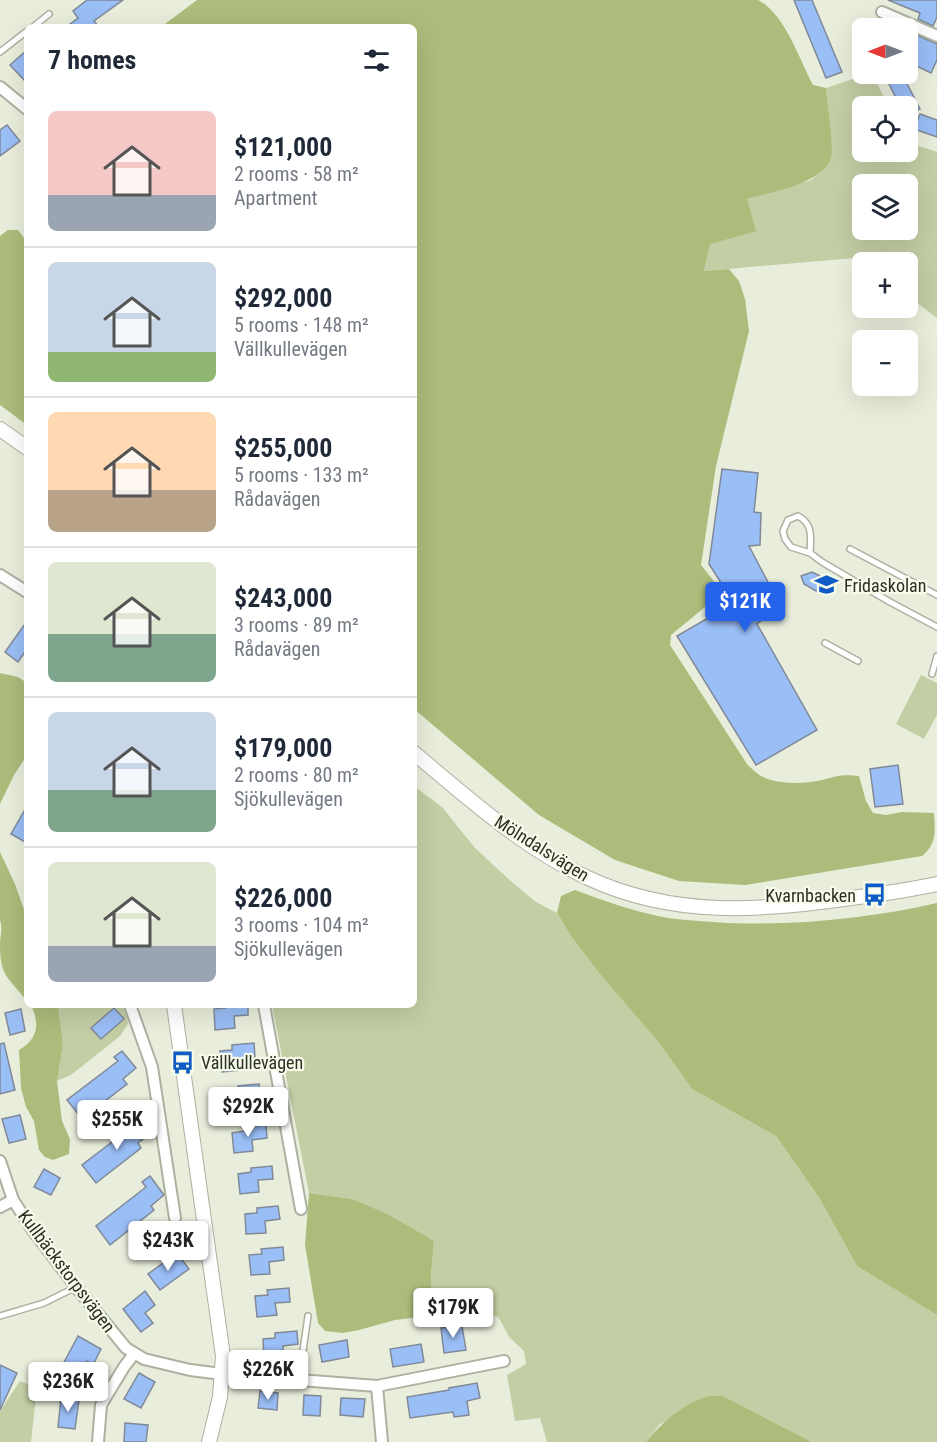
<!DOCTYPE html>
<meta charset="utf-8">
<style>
body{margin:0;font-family:"Roboto Condensed",sans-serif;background:#f6f6f7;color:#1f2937;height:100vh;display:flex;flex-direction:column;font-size:22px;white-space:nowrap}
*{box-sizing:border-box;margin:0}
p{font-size:20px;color:#747a83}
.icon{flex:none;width:33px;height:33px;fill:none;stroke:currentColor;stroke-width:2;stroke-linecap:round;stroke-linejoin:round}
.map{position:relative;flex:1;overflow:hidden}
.drawer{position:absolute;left:24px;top:24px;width:393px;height:984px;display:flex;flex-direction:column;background:#fff;border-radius:9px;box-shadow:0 6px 24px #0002}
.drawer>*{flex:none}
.needle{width:39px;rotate:270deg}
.controls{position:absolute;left:852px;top:18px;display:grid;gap:12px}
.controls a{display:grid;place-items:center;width:66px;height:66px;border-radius:9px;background:#fff;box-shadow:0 6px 24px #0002;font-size:30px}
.price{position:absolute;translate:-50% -51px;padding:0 14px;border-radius:6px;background:#fff;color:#222;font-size:20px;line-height:39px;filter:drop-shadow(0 2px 3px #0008)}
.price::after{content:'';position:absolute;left:50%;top:36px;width:18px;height:14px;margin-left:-9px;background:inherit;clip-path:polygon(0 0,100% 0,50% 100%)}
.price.active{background:#2563eb;color:#fff}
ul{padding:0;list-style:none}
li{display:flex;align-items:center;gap:18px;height:150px;padding:0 24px}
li+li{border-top:2px solid #e0e1e3}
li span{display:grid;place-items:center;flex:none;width:168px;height:120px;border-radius:9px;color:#555}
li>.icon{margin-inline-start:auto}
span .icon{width:72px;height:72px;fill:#fffc;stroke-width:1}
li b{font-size:26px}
h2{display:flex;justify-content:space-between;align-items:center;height:72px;padding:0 24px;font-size:26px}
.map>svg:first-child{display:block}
.green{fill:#c3cea5;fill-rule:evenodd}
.forest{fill:#acbc7b}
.building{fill:#9abef6;stroke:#808998;stroke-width:1.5}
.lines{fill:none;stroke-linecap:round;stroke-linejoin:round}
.service-casing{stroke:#acb1a0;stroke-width:8}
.minor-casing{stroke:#acb1a0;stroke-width:14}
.tertiary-casing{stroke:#acb1a0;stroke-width:16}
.service{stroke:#fff;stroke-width:5}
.minor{stroke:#fff;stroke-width:10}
.tertiary{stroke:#fff;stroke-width:14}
.labels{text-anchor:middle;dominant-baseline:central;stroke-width:4.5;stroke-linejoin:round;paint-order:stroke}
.poi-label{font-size:18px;fill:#2c2e27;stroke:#f6fce9;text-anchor:start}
.street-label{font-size:18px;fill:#2c2e27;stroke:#f6fce9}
</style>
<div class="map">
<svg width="937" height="1442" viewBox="0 0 937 1442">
<rect width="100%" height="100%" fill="#e9eedc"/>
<g class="green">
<path d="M864 75 873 76 889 106H862V152H908V139L910 143 937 152V318L908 296V262L862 263 855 258 704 271 710 243 747 199 811 180 824 169 831 157 826 88ZM862 184H908V230H862Z"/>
<polygon points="921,675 937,683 937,715 924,739 896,724"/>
<polygon points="414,786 442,807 475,848 513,883 536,902 557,913 571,936 599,973 660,1044 692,1089 776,1136 820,1199 857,1266 937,1315 937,1442 812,1442 723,1396 660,1424 646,1442 547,1442 540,1418 515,1421 507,1375 526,1364 524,1351 509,1337 499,1318 484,1309 432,1299 431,1276 434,1241 352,1199 309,1193 272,1005 414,1005"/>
<polygon points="58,1005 126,1005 128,1024 120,1036 71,1075 57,1081 63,1045"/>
<polygon points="20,1381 37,1388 31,1442 0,1442 0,1411"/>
</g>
<g class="forest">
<path d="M197 0H758C785 14 799 59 813 85L826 88C827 100 834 149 831 157 824 184 770 192 747 199L756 231 710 244 704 271 729 269 739 281 745 299 749 331 716 466 701 565 717 585 711 602 671 635 670 645 747 764C751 768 756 773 761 776 777 785 804 784 822 780 837 776 842 774 859 776L866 801 873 813 886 815 902 812 934 813C935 832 937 844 922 856L745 885 679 881 615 860 539 815 414 709V27H161Z"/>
<polygon points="8,230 18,230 27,242 27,425 0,405 0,236"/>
<polygon points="0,673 18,677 27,683 27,755 14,775 0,804"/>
<path d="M0 852 15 884 27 918V1001C9 978 0 977 0 945 0 936 3 929 0 920Z"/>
<path d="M575 890C602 900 629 910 658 916 671 919 686 920 699 921 775 928 863 920 937 903V1315L857 1266 820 1199 776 1136 692 1089 660 1044 599 973 571 936 557 913 561 896Z"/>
<path d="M31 1005H58L63 1045 57 1081 62 1121 70 1139 69 1154 53 1160 45 1157 39 1150 34 1121 26 1107 21 1088 19 1050C38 1039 40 1024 31 1005Z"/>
<polygon points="309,1193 352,1199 387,1214 434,1241 431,1276 432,1299 422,1312 412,1318 395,1320 359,1330 343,1333 325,1331 318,1323 305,1245"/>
<path d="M709 1396H723L812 1442H646C663 1421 683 1404 709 1396Z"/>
</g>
<g class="building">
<polygon points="87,0 123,0 94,21 99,27 66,27 78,18 73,11"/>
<polygon points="794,0 812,0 842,72 826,78"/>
<polygon points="888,0 937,0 937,17 933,26 918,19 920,13"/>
<polygon points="912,33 937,44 937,60 931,73 908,62 908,35 911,36"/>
<polygon points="27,50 27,83 10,65"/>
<polygon points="884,74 902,74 920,109 908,115 908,106 900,106"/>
<polygon points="920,114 937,120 937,137 914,129"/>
<polygon points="7,125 20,141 0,156 0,130"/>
<polygon points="722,469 758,473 754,512 761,513 760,545 749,546 780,605 757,624 817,730 756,765 677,636 734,603 709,564"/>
<polygon points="812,572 828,580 830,591 821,594 804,584 801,576"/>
<polygon points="27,621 27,649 18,662 5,652"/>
<polygon points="898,765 903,804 875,807 870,769"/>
<polygon points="27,806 27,843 11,834"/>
<polygon points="226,1005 248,1005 248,1015 234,1016 235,1028 215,1030 214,1009 226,1008"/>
<polygon points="114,1008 124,1019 101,1039 91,1028"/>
<polygon points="21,1009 25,1031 10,1035 5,1013"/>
<polygon points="4,1043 15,1090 0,1094 0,1044"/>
<polygon points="254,1043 255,1057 240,1058 241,1070 222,1072 220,1051 232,1050 232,1045"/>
<polygon points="122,1051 136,1068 123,1079 127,1084 82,1119 67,1100 118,1061 114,1057"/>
<polygon points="259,1084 261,1098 246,1099 247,1111 227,1113 226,1092 238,1091 238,1086"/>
<polygon points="136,1114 151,1133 138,1143 141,1148 96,1183 82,1165 133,1126 128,1120"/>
<polygon points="20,1115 26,1139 9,1143 2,1119"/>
<polygon points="266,1125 267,1138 252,1140 253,1151 234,1153 232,1133 245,1131 244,1127"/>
<polygon points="272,1166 273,1179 258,1180 259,1192 240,1194 238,1174 251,1172 251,1168"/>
<polygon points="44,1169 60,1178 51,1195 34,1187"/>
<polygon points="150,1176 164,1195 151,1206 154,1210 110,1245 96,1226 146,1187 142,1182"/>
<polygon points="278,1206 280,1219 265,1221 266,1233 246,1234 245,1214 257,1213 257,1208"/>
<polygon points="283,1247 284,1260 269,1262 270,1274 251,1275 249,1255 262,1254 261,1249"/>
<polygon points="177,1253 189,1269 160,1290 148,1274"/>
<polygon points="289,1288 290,1302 275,1303 277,1315 257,1317 255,1296 268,1295 267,1290"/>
<polygon points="145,1291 155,1305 145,1313 153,1323 141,1332 123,1309"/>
<polygon points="462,1326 466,1350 444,1353 441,1328"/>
<polygon points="297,1331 298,1344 283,1346 284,1358 264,1359 263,1339 275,1338 275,1333"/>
<polygon points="78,1336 101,1349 93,1365 87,1361 77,1379 60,1370"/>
<polygon points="347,1340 349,1357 322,1362 319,1345"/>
<polygon points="421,1344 424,1362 393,1367 390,1349"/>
<polygon points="0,1365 17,1373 0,1410"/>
<polygon points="139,1373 155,1382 141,1408 124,1399"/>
<polygon points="477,1383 480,1398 467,1401 469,1415 454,1417 453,1412 410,1418 407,1397 449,1390 449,1388"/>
<polygon points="260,1391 278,1393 277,1410 258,1408"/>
<polygon points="304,1395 321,1396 320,1416 303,1415"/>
<polygon points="61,1398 79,1400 75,1429 58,1427"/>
<polygon points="341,1398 365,1399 363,1417 340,1415"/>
<polygon points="125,1423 148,1425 146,1442 124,1442"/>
</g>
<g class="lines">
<defs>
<g id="service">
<polyline points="33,27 49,14"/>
<polyline points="0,52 27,31"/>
<polyline points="850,549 937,595"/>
<path d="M810 553C811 537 813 524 798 516L788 520 783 531 785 539 791 547 810 553 822 562 890 602 937 627"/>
<polyline points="825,643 858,661"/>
<polyline points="932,674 937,656"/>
<polyline points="0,1316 44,1303 76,1287"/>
<polyline points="299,1378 308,1316"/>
</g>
<g id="minor">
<polyline points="882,12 937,36"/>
<polyline points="0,87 27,109"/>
<polyline points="0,575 27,592"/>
<polyline points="130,1005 152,1067 175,1218"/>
<polyline points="264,1005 301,1209"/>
<polyline points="0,1161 13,1200 32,1229 76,1287 126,1348 144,1359 190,1370 222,1374 377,1386 504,1361"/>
<polyline points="0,1207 13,1200"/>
<polyline points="377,1386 382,1442"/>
<polyline points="98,1442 101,1405 124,1367 134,1354"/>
</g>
<g id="tertiary">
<polyline points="0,429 27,448"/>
<path d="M414 753C468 798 523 848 588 878 674 918 761 911 851 898 880 894 909 890 937 884"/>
<polyline points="174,1005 223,1356 220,1397 209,1442"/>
</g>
</defs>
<use href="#service" class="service-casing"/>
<use href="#minor" class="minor-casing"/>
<use href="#tertiary" class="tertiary-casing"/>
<use href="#service" class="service"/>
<use href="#minor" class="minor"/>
<use href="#tertiary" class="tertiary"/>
</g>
<defs>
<symbol id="school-bare" viewBox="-9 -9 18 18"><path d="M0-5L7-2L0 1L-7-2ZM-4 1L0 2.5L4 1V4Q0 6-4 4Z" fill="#105bc5" stroke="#f6fce9" stroke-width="2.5" paint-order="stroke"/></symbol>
<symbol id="bus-bare" viewBox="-9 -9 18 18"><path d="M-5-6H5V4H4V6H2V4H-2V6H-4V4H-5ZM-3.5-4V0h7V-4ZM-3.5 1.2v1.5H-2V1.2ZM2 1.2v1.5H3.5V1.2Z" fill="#105bc5" stroke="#f6fce9" stroke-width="2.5" paint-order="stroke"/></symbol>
</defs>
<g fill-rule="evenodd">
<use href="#school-bare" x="810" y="568" width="33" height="33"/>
<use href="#bus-bare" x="858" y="878" width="33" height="33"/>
<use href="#bus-bare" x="166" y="1046" width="33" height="33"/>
</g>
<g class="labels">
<g class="poi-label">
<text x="844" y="585">Fridaskolan</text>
<text x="856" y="895" text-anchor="end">Kvarnbacken</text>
<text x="201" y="1062">Vällkullevägen</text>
</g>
<g class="street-label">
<text transform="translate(542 848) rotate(32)">Mölndalsvägen</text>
<text transform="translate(67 1271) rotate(53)">Kullbäckstorpsvägen</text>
</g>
</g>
</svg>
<div class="controls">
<a><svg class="needle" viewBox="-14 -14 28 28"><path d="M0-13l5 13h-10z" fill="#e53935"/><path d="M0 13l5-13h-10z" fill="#747a83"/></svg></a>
<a><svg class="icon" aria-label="locate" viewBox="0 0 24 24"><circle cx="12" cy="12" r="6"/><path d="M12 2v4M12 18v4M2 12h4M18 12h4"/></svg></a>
<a><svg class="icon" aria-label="layers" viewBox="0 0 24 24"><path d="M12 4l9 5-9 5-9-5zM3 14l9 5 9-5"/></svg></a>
<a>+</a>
<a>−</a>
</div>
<b class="price active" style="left:745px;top:633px">$121K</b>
<b class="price" style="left:248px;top:1138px">$292K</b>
<b class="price" style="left:117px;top:1151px">$255K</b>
<b class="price" style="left:168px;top:1272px">$243K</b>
<b class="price" style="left:453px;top:1339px">$179K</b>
<b class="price" style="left:268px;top:1401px">$226K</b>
<b class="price" style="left:68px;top:1413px">$236K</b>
<section class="drawer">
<h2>7 homes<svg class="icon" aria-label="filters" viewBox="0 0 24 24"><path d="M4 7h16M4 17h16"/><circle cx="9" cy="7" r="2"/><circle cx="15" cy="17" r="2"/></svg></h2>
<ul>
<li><span style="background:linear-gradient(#f6c9c9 70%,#9aa5b1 0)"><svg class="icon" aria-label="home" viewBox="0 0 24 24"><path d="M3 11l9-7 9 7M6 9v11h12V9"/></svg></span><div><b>$121,000</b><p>2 rooms · 58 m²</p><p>Apartment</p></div></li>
<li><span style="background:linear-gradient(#c9d6e8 75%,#8fb573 0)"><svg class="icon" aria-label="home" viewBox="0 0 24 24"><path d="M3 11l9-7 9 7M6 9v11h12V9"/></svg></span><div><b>$292,000</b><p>5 rooms · 148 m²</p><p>Vällkullevägen</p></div></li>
<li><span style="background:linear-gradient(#ffd9b3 65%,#b9a48a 0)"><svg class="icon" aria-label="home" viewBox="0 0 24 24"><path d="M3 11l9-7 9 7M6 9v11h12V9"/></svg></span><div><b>$255,000</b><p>5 rooms · 133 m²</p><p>Rådavägen</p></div></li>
<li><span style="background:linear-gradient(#dfe7d0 60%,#7fa58c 0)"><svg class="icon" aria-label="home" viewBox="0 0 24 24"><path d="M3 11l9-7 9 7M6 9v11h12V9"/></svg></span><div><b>$243,000</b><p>3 rooms · 89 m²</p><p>Rådavägen</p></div></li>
<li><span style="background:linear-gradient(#c9d6e8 65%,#7fa58c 0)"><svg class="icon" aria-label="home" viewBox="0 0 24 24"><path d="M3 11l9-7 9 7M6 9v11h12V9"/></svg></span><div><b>$179,000</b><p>2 rooms · 80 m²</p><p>Sjökullevägen</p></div></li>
<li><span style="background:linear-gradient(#dfe7d0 70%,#9aa5b1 0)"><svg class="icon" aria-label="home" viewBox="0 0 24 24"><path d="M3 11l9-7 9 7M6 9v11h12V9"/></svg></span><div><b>$226,000</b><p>3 rooms · 104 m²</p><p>Sjökullevägen</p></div></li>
</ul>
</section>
</div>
